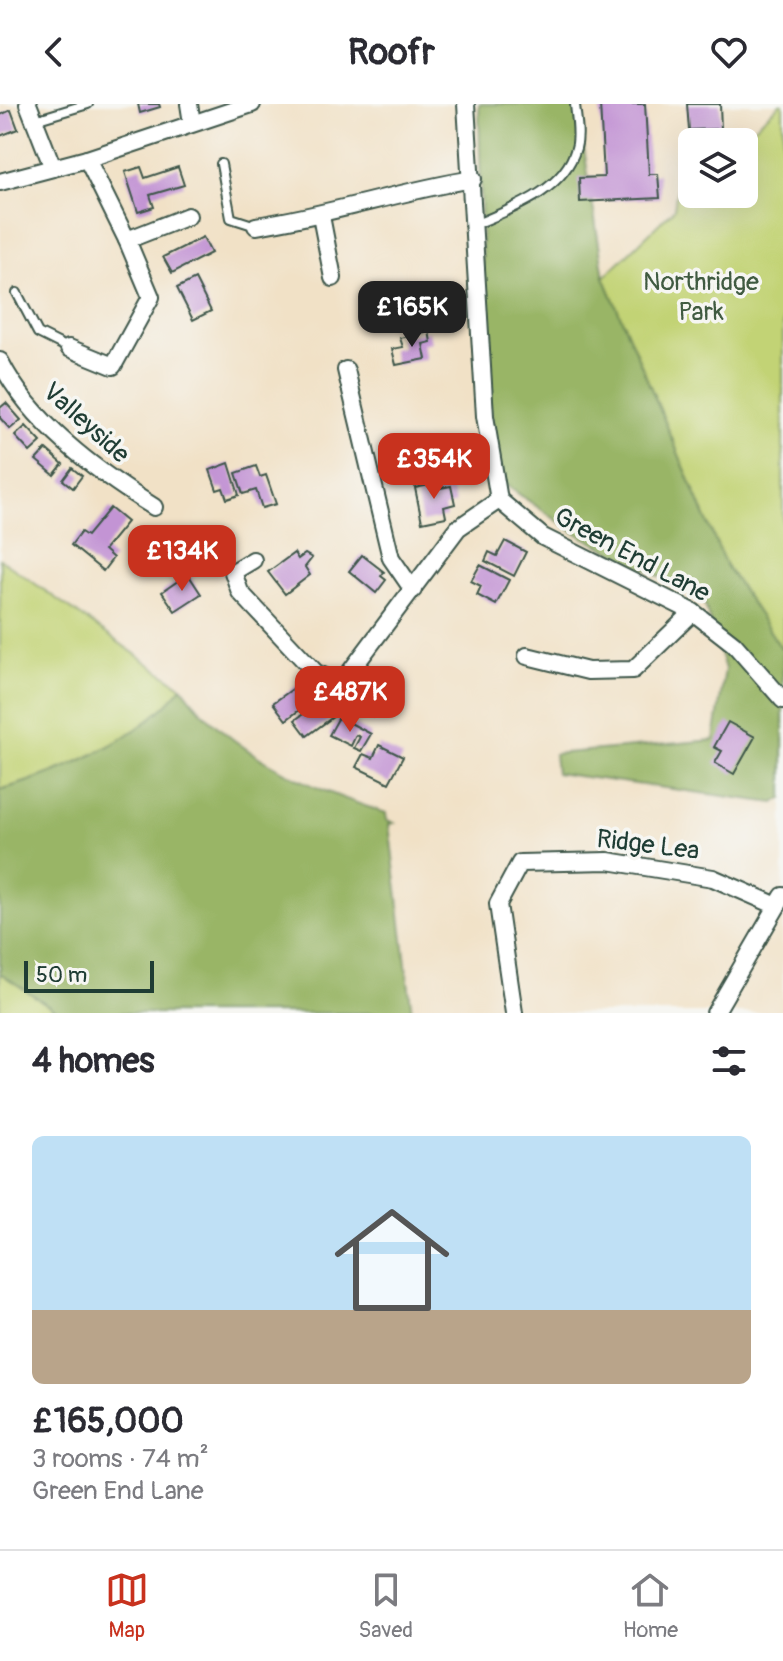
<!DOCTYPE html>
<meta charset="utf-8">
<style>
body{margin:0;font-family:Pangolin,sans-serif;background:#f7f7f7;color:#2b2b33;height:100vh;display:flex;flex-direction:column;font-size:30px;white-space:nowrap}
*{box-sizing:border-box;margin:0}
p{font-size:26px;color:#7c7c81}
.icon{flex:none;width:44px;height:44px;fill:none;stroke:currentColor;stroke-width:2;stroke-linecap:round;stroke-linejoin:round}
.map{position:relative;height:909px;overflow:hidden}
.details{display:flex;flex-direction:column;background:#fff;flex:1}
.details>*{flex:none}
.tools{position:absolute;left:678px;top:24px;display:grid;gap:16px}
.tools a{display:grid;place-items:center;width:80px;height:80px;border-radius:12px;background:#fff;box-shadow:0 8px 32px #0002;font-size:40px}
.scale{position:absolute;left:24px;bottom:20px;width:130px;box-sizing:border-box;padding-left:8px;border:4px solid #1f3d34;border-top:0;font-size:22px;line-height:28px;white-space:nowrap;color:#1f3d34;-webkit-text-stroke:6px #f6f6f2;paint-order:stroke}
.price{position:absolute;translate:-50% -68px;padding:0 18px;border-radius:16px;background:#c8321e;color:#fff;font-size:26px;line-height:52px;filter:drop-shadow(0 2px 4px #0008)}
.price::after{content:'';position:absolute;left:50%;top:48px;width:24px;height:18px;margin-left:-12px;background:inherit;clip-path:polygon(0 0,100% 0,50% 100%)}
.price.current{background:#222;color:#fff}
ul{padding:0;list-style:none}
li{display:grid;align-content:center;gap:16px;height:424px;padding:0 32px}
li span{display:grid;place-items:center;height:248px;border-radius:12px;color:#555}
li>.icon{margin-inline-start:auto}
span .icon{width:144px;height:144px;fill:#fffc;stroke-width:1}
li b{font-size:34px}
h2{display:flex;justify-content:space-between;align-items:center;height:96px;padding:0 32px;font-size:34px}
header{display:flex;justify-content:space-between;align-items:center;height:104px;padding:0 32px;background:#fff;font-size:36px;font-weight:800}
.dock{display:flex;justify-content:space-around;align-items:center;height:112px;border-top:2px solid #e1e1e2;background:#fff;font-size:22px;color:#7c7c81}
.dock a{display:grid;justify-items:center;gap:4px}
.dock .current{color:#c8321e}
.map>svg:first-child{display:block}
.green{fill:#c2d375;stroke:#708854;stroke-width:2}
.forest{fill:#99b566;stroke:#5c794d;stroke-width:2}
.building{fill:#c394d4}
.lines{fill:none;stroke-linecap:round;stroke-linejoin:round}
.lane-casing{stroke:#3e564a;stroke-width:12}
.street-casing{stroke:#3e564a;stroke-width:20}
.lane{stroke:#fff;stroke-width:8}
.street{stroke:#fff;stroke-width:16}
.labels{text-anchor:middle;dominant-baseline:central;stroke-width:7;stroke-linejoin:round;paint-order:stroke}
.park-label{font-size:26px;fill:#405b41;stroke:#f6f6f2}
.street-label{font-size:26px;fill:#1f3d34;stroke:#f6f6f2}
</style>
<header><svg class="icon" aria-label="back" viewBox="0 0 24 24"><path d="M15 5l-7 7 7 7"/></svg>Roofr<svg class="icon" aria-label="heart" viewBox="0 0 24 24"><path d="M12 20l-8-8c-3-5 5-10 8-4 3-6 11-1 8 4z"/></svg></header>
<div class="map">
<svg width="783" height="909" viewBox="0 0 783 909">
<rect width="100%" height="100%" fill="#f6f6f2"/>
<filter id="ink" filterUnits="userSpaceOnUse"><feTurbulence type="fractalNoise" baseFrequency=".0125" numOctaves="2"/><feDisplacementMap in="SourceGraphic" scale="16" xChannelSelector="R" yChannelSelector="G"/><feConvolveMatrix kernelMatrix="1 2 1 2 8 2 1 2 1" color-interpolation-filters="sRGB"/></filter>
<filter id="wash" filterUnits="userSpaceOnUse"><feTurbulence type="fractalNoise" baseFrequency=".006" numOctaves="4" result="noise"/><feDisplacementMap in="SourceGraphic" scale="32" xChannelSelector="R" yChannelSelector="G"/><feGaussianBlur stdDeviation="1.8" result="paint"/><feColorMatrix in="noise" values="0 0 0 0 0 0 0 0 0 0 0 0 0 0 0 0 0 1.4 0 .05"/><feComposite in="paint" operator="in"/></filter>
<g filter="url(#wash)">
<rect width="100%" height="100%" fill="#f1e1c6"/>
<g class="green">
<polygon points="780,0 783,0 783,547 725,460 604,173 674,105 683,39 692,39 692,90 744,90 744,38 726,38 738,38"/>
<path d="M0 455 182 583C143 634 61 669 0 686Z"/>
<polygon points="0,869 60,909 0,909"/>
</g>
<g class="forest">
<polygon points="479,0 577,0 604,173 725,460 783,547 783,694 774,699 556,669 554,650 714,636 725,565 703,495 575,429 500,377 484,261"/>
<path d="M182 583C227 648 313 686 386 709L387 716 394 719 389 720 412 909H60L0 869V686C61 669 143 634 182 583Z"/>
</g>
<g id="blocks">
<g class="building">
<polygon points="138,0 159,0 160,3 140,9"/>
<polygon points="600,0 645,0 649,70 658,70 660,94 580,98 579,74 604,73"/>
<polygon points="687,0 720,0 721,25 689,26"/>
<polygon points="11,6 18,25 0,32 0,11"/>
<polygon points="141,63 145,74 178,63 184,81 150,91 154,103 138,108 125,68"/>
<polygon points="203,133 211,149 172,169 163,153"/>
<polygon points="195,175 211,207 193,216 177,184"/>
<polygon points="429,227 431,238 423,240 426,255 396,261 392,245 403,243 400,234"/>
<polygon points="6,299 21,316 10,325 0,314 0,304"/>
<polygon points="26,322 41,338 30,348 15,332"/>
<polygon points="46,345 63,360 54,371 36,356"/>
<polygon points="229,359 239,391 227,395 223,384 217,386 210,366"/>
<polygon points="256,362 260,373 266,371 276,400 262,404 256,386 243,390 236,369"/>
<polygon points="72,364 82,372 73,384 63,376"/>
<polygon points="439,379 440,384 451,382 455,400 444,403 446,413 422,418 415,384"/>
<polygon points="110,404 127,418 104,446 113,454 103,467 71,441 81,428 87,432"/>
<polygon points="505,437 526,448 514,472 485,457 489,448 497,452"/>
<polygon points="294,449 298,455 305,450 312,454 305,463 310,471 285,490 268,468"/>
<polygon points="362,451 384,468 381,472 386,476 376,489 349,467"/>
<polygon points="480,461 509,476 496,501 477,491 481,482 471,477"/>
<polygon points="188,470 201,490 175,507 162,488"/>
<polygon points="298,581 306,591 314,586 318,592 286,616 273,599"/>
<polygon points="320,598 325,604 334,598 341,607 307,632 295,616"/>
<polygon points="339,613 371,630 361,647 354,644 360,633 356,631 351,642 329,631"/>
<polygon points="728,618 755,633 734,670 715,659 722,647 714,643"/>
<polygon points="379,641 403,653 389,679 356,663 363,650 373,654"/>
</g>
</g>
</g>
<g filter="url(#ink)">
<use href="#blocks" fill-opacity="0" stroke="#3e564a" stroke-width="2"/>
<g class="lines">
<defs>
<g id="lane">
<polyline points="35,16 88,0"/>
<polyline points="221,60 231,114 256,122"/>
<path d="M474 121C511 105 564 87 576 44 580 31 576 13 575 0"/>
<polyline points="17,189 38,229 68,244"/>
</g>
<g id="street">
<polyline points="28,0 53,64"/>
<polyline points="189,0 192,19"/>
<polyline points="466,0 485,312 499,396 543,433 693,508 734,540 783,596"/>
<polyline points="87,55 127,136 188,112"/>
<polyline points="0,78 87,55 252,0"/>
<polyline points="321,112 333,174"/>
<path d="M256 122C329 111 400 87 473 75"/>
<polyline points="69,244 113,262 151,193 127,136"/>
<path d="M0 257C31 319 96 367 154 403"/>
<polyline points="346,266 391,454 413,486"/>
<polyline points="253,456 233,468 240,488 316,569 341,580 376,604"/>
<polyline points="527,552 588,567 633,566 693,508"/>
<polyline points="341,580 458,424 499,396"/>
<polyline points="514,909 498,800 520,759 608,757 713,774 777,802"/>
<polyline points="715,909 783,792"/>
</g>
</defs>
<use href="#lane" class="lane-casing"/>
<use href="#street" class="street-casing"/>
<use href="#lane" class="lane"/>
<use href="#street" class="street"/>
</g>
</g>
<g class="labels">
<g class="park-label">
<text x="701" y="178">Northridge<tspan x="701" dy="30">Park</tspan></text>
</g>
<g class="street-label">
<text transform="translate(86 319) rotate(42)">Valleyside</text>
<text transform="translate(632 451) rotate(28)">Green End Lane</text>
<text transform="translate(648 741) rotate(7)">Ridge Lea</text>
</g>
</g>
</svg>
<div class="tools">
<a><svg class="icon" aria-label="layers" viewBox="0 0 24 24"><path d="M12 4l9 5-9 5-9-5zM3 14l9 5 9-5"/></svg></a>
</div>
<div class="scale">50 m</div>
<b class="price current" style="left:412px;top:245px">£165K</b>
<b class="price" style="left:434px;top:397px">£354K</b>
<b class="price" style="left:182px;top:489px">£134K</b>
<b class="price" style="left:350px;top:630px">£487K</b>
</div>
<section class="details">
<h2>4 homes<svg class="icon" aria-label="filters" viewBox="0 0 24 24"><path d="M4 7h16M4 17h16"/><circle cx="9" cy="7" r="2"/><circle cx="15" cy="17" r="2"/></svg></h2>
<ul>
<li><span style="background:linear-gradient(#bfe0f5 70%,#b9a48a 0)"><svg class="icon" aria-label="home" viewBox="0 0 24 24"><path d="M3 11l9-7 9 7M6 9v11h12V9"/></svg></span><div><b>£165,000</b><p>3 rooms · 74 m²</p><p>Green End Lane</p></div></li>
</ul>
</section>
<nav class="dock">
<a class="current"><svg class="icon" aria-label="map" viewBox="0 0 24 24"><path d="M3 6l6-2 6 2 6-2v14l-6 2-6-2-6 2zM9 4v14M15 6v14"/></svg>Map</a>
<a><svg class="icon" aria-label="saved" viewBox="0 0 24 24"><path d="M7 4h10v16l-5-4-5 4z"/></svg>Saved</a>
<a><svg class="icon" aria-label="home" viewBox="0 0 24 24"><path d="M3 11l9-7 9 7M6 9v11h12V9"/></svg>Home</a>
</nav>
